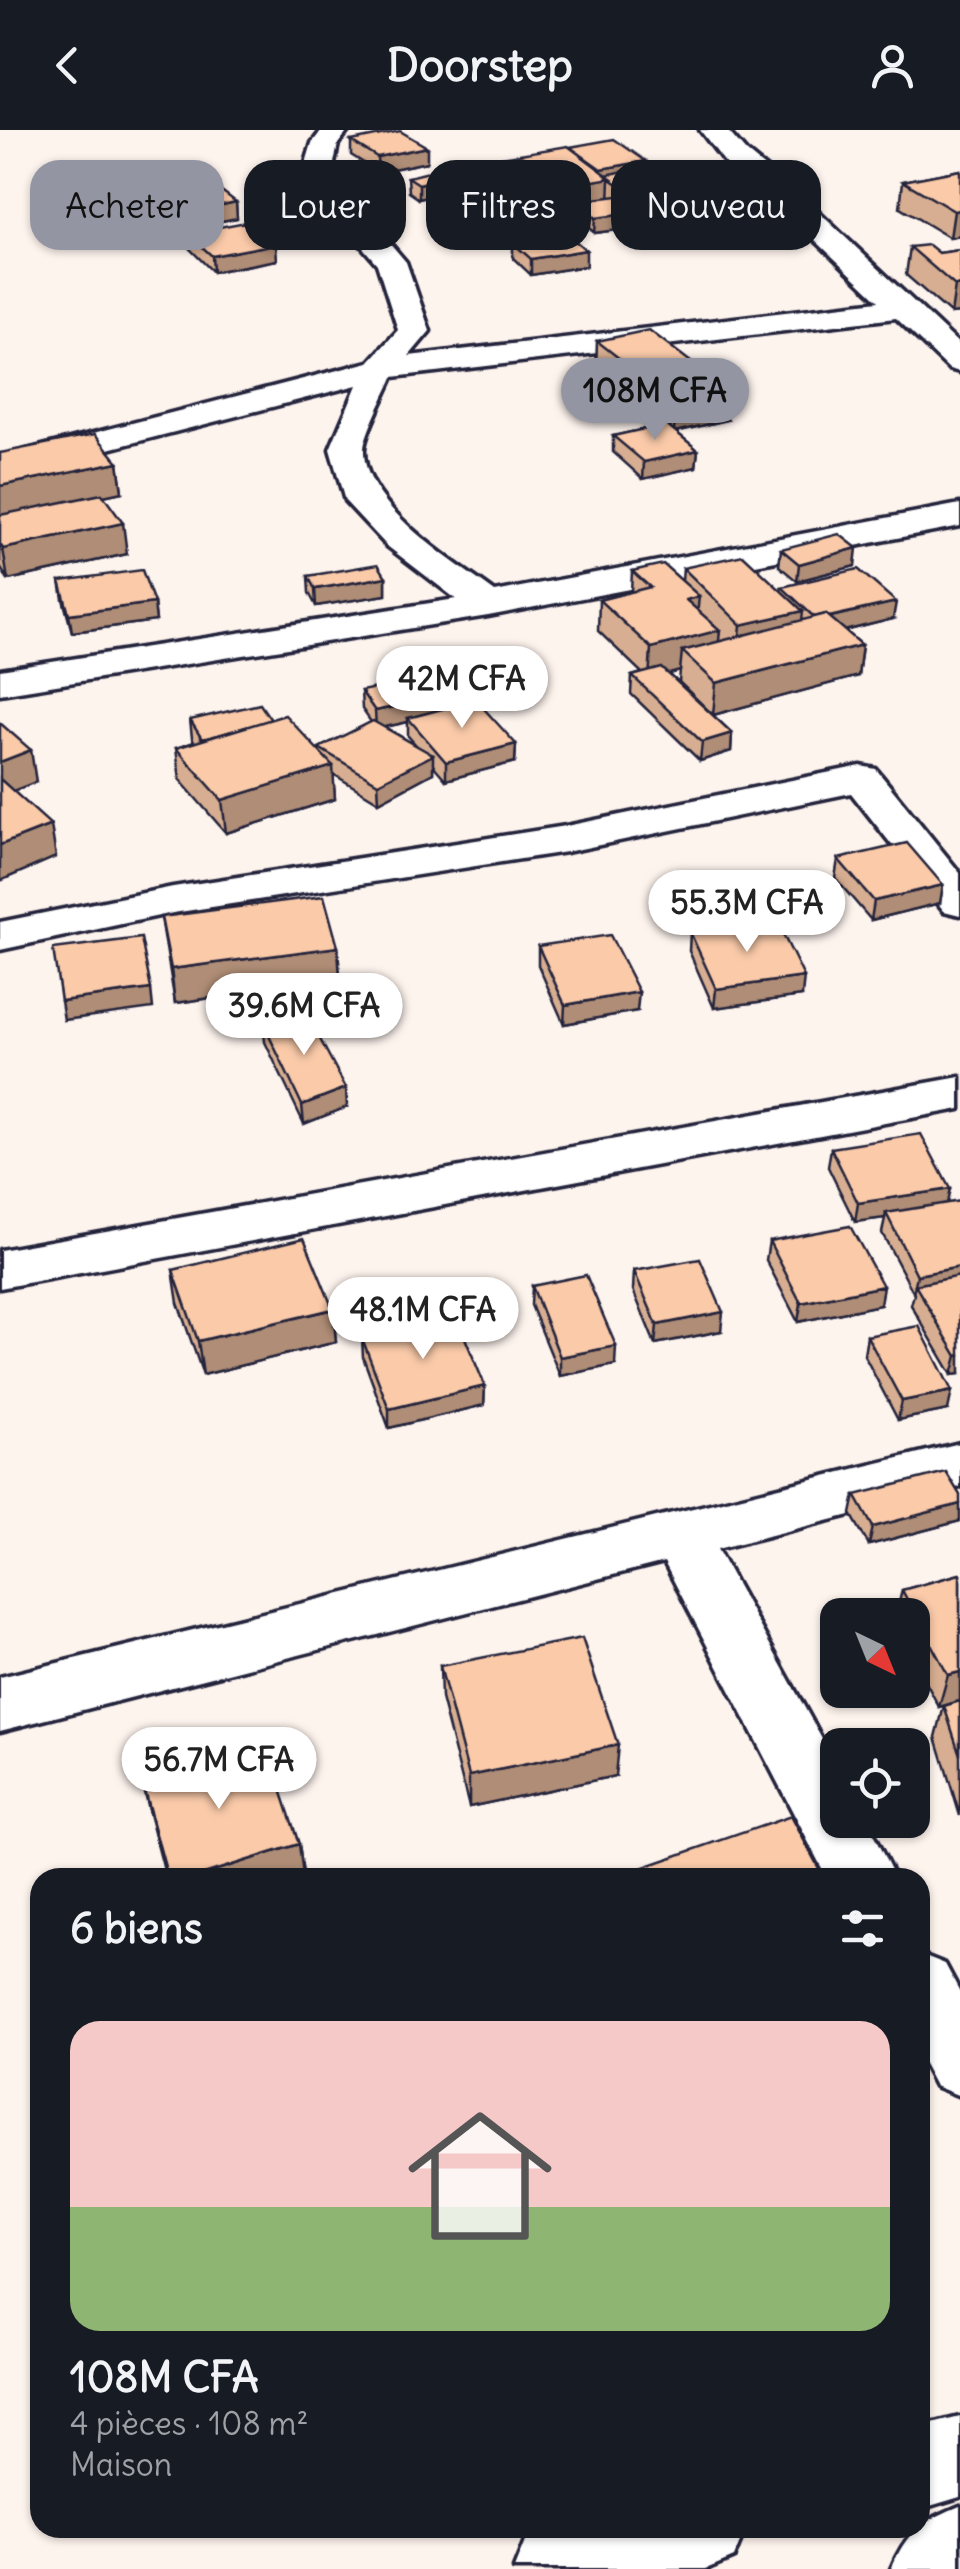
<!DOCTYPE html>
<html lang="fr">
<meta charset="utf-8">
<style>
body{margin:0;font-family:Delius,sans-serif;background:#242831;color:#f1f3f6;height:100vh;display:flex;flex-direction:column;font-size:38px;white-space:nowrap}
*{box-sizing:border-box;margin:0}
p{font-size:32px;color:#9ea1a6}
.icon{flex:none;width:55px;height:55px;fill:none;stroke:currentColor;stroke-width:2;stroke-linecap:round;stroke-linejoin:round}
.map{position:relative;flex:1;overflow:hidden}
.drawer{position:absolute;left:30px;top:1738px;width:900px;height:670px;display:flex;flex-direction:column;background:#171b24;border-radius:30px;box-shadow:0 2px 8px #0004}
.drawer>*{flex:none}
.hud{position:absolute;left:30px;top:30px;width:900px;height:90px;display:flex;gap:20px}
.needle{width:65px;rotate:137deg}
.tools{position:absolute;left:820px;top:1468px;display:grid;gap:20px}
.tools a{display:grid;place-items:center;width:110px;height:110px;border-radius:20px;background:#171b24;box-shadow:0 2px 8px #0004;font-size:50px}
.price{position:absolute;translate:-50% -85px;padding:0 22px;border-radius:35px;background:#fff;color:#222;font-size:32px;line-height:65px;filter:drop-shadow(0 2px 5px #0008)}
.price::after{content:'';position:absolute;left:50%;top:60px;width:30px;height:22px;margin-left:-15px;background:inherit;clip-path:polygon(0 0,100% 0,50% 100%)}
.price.selected{background:#9495a2;color:#111}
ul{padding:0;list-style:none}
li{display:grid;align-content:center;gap:20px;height:530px;padding:0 40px}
li span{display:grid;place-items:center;height:310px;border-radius:30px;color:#555}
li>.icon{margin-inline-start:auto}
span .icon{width:180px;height:180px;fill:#fffc;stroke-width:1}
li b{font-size:42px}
h2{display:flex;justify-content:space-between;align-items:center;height:120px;padding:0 40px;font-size:42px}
.tag{padding:0 35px;border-radius:30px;background:#171b24;box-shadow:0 2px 8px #0004;font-size:35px;line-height:90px}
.tag.selected{background:#9495a2;color:#111}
header{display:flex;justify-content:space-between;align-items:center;height:130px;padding:0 40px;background:#171b24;font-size:45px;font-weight:700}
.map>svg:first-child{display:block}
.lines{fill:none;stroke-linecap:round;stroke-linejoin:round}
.street-casing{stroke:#22223b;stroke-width:7}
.street{fill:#fff;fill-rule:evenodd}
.wall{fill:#d7ae91;stroke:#22223b;stroke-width:2.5;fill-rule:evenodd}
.shaded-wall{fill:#af8d76;stroke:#22223b;stroke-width:2.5}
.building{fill:#facaa9;stroke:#22223b;stroke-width:2.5}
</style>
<header><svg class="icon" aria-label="back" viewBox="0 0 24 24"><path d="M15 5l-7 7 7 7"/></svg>Doorstep<svg class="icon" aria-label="person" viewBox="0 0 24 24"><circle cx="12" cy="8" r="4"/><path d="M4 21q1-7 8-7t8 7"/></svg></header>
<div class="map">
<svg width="960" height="2439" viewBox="0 0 960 2439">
<rect width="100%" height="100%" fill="#fef4ee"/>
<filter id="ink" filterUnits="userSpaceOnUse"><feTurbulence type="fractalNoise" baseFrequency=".01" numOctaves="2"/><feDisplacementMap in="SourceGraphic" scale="20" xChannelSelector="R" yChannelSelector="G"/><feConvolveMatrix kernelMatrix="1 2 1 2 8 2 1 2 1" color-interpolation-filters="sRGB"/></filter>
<g filter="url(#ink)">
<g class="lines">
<defs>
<g id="street">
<path d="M322 0H349L338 14 334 33 365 84 406 132 430 201 409 226 879 171 791 87 726 34 700 0H727L746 22 811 75 960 215V242L949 239 896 188 393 247C386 264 365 302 364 319 362 376 455 432 495 462L960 374V396L488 486 0 564V540L456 469 387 416 345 371 330 319 357 255 0 347V327L369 232 398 200 377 134 343 94 306 33 312 13Z"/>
<polygon points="861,636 876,639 960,743 960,785 944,781 851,663 566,722 173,783 0,820 0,792 173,757 566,696"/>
<polygon points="960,947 960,979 0,1158 0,1120"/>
<polygon points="960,1313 960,1357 717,1419 838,1638 838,1690 866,1690 895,1748 827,1748 664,1432 0,1601 0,1547"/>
<polygon points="920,1824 945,1834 960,1862 960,1966 935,1956 920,1928"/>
<polygon points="960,2287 960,2367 920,2379 920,2297"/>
<path d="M960 2376V2439H891C907 2400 922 2392 960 2376Z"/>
<polygon points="555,2398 746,2398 734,2427 706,2439 514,2439 526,2409"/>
</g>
</defs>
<use href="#street" class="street-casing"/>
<use href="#street" class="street"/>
</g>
<g class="wall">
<polygon points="351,11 427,32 378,42 351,25"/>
<polygon points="483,30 645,37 678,66 635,75 642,82 641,97 594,103 578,87 578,80 568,82 578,106 571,107 586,136 531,145 513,128 513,113 527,110 513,98 513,82 515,82 483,57"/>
<polygon points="960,40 960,106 950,108 900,78 903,51"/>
<polygon points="466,43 466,58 419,69 409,62 408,47"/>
<polygon points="155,68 236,72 237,88 176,100 157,83"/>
<polygon points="187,103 277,130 213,142 189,118"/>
<polygon points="910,117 939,123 960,120 960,183 951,184 906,145"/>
<polygon points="597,211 727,290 676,302 698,320 696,337 643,349 613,322 613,306 664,295 596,240"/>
<polygon points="0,323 118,332 122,362 103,366 127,424 8,450 0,437"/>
<polygon points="781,419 855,436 797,451 779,436"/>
<polygon points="683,438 781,460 782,457 893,489 845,501 862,515 858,546 713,585 679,552 680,541 669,544 732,603 731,621 700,631 631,564 632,546 642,543 598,501 599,470 631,462 632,441 682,451"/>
<polygon points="308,446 386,447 386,465 316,476 309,463"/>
<polygon points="60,451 154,473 156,491 72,502 63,469"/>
<path d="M361 561 457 563 458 575 516 614 515 632 446 650 433 635V643L379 672 333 644 335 669 226 703 180 650 176 618 194 612 192 608 190 590H271L319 622V618L371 592 362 579ZM408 592V606L417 616 385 597Z"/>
<polygon points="838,729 943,755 940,773 871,790 835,748"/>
<polygon points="739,762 831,780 829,798 782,803 802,866 714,878 689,821 690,802 745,794 737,781"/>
<polygon points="161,787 338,817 340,850 175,873"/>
<polygon points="538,816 637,881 564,894 538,835"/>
<polygon points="263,893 346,958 347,977 304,994 265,912"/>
<polygon points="831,1018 947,1073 960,1244 952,1245 911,1175 914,1164 882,1103 885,1088 855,1092 828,1037"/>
<polygon points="769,1111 880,1175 798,1192 766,1130"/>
<polygon points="173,1140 333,1179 336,1212 203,1245 178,1173"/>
<polygon points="634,1141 721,1201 655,1214 633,1160"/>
<polygon points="532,1156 615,1235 560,1246 531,1175"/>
<polygon points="867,1206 948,1280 898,1290 864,1225"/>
<polygon points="362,1208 485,1256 484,1275 389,1298 363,1227"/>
<polygon points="855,1365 960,1391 869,1415 851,1384"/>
<polygon points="960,1444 960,1571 939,1577 912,1526 912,1485 896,1485 902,1460"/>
<polygon points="440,1536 615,1646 469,1677 441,1568"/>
<polygon points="960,1571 960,1686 936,1607 944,1576"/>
<polygon points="141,1649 299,1714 303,1745 293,1748 166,1748 148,1680"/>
</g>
<g class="shaded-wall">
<polygon points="427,17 427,32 378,42 377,27"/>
<polygon points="646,31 645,46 610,49 609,74 578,71 578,80 525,90 525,63 601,39"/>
<polygon points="466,43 466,58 419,69 419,54"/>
<polygon points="679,51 678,66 629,77 629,61"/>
<polygon points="236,72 237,88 176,100 175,85"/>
<polygon points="960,80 960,106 950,108 954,81"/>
<polygon points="642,82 641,97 594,103 595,88"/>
<polygon points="578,90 578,106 530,113 530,98"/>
<polygon points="276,114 277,130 213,142 212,126"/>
<polygon points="586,120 586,136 531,145 531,129"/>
<polygon points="960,155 960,183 951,184 955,156"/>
<polygon points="729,261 727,290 674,302 676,273"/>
<polygon points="698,320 696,337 643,349 644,332"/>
<polygon points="118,332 122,362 0,388 0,356"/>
<polygon points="123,393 127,424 8,450 3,419"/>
<polygon points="857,418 855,436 797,451 799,434"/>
<polygon points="386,447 386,465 316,476 315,459"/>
<polygon points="699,466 696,497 686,470"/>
<polygon points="896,472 893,489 815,508 818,490"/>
<polygon points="154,473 156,491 72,502 69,484"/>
<polygon points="803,481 800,512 738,526 741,495"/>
<polygon points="720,500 717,532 682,521 680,541 649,550 651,518"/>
<polygon points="862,515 858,546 713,585 716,553"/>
<polygon points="457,563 458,582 408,588 408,592 376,599 375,581"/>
<polygon points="732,603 731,621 700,631 702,612"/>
<polygon points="516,614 515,632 446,650 446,632"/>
<polygon points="31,620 36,652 0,666 0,632"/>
<polygon points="433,625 433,643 379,672 378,653"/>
<polygon points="333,636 335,669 226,703 222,670"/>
<polygon points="51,695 56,727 0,751 0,715"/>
<polygon points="943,755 940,773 871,790 874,771"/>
<polygon points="338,817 340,850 175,873 171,839"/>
<polygon points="804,847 802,866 714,878 716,859"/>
<polygon points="151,859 153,878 64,890 61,871"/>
<polygon points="639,862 637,881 564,894 565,875"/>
<polygon points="346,958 347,977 304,994 302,975"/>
<polygon points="950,1059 946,1078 886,1083 885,1088 855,1092 858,1073"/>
<polygon points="960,1137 960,1156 915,1155 913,1164 917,1145"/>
<polygon points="883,1156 880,1175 798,1192 801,1173"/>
<polygon points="333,1179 336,1212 203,1245 198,1211"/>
<polygon points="723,1182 721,1201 655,1214 657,1195"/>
<polygon points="616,1216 615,1235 560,1246 560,1227"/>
<polygon points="960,1225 960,1244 952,1245 957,1226"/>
<polygon points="485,1256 484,1275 389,1298 389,1279"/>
<polygon points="952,1261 948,1280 898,1290 902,1271"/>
<polygon points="960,1374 960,1391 869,1415 873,1397"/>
<polygon points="960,1542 960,1571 939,1577 948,1545"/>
<polygon points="618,1615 615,1646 469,1677 469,1646"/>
<polygon points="299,1714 303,1745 293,1748 191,1748"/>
</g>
<g class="building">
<polygon points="400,1 427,17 377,27 351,11"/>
<polygon points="614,9 646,31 601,39 570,17"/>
<polygon points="568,16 611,48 525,63 483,30"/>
<polygon points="652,35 679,51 629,61 609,48 611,48 606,45"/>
<polygon points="454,36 466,43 419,54 408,47"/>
<polygon points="960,40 960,80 954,81 903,51"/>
<polygon points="215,56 236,72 175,85 155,68"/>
<polygon points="625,65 642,82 595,88 578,71"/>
<polygon points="560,75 578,90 530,98 513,82"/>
<polygon points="251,91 276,114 212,126 187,103"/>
<polygon points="567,104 586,120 531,129 513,113"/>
<polygon points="929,115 939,123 960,120 960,155 955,156 910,117"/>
<polygon points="649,200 729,261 676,273 597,211"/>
<polygon points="666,294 698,320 644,332 613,306"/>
<polygon points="95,304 118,332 0,356 0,323"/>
<polygon points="102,364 123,393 3,419 0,414 0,385"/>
<polygon points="839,404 857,418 799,434 781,419"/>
<polygon points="743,425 803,481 741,495 683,438"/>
<polygon points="378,434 386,447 315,459 308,446"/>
<polygon points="663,434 699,466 686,470 720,500 651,518 599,470 650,457 632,441"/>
<polygon points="858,439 896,472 829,487 826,484 814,487 782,457"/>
<polygon points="142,440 154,473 69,484 60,451"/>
<polygon points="826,484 862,515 716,553 682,521"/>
<polygon points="662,538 732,603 702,612 632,546"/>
<polygon points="443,544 457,563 375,581 361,561"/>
<polygon points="476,570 516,614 446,632 408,588"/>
<polygon points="260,574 271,590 218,605 202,609 190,590"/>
<polygon points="285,585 333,636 222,670 176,618"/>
<polygon points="373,591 433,625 378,653 319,618"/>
<polygon points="0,593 31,620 0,632"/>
<polygon points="0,649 51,695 0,715"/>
<polygon points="907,713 943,755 874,771 838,729"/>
<polygon points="820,754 831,780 755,788 739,762"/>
<polygon points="324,766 338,817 171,839 161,787"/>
<polygon points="776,790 804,847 716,859 690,802"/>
<polygon points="610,805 639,862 565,875 538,816"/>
<polygon points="141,808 151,859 61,871 53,819"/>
<polygon points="306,883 346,958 302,975 263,893"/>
<polygon points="921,1004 950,1059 858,1073 831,1018"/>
<polygon points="960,1071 960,1137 917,1145 886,1083"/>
<polygon points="850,1096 883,1156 801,1173 769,1111"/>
<polygon points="304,1108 333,1179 198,1211 173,1140"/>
<polygon points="700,1129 723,1182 657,1195 634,1141"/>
<polygon points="586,1145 616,1216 560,1227 532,1156"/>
<polygon points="960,1146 960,1225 957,1226 915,1155"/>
<polygon points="456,1186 485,1256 389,1279 362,1208"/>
<polygon points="919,1196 952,1261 902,1271 867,1206"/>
<polygon points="946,1342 960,1365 960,1374 873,1397 855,1365"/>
<polygon points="960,1444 960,1542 948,1545 902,1460"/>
<polygon points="582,1508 618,1615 469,1646 440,1536"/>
<polygon points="960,1571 960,1625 944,1576"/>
<polygon points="265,1611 299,1714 191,1748 168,1748 141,1649"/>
<polygon points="791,1686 824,1748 612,1748"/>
</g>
</g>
</svg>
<div class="tools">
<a><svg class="needle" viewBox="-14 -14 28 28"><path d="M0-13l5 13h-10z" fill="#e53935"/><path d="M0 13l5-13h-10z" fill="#9ea1a6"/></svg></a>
<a><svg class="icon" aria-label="locate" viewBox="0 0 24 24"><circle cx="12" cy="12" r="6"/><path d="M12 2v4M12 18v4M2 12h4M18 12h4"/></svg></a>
</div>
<b class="price selected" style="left:655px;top:313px">108M CFA</b>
<b class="price" style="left:462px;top:601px">42M CFA</b>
<b class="price" style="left:747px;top:825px">55.3M CFA</b>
<b class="price" style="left:304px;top:928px">39.6M CFA</b>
<b class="price" style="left:423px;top:1232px">48.1M CFA</b>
<b class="price" style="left:219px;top:1682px">56.7M CFA</b>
<div class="hud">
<a class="tag selected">Acheter</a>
<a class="tag">Louer</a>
<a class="tag">Filtres</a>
<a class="tag">Nouveau</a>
</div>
<section class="drawer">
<h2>6 biens<svg class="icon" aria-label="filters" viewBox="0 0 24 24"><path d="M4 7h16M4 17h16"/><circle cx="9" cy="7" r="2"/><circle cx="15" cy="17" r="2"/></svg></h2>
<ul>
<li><span style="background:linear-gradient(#f6c9c9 60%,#8fb573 0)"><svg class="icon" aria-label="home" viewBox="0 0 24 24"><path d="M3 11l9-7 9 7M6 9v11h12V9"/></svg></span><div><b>108M CFA</b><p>4 pièces · 108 m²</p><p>Maison</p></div></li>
</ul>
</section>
</div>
